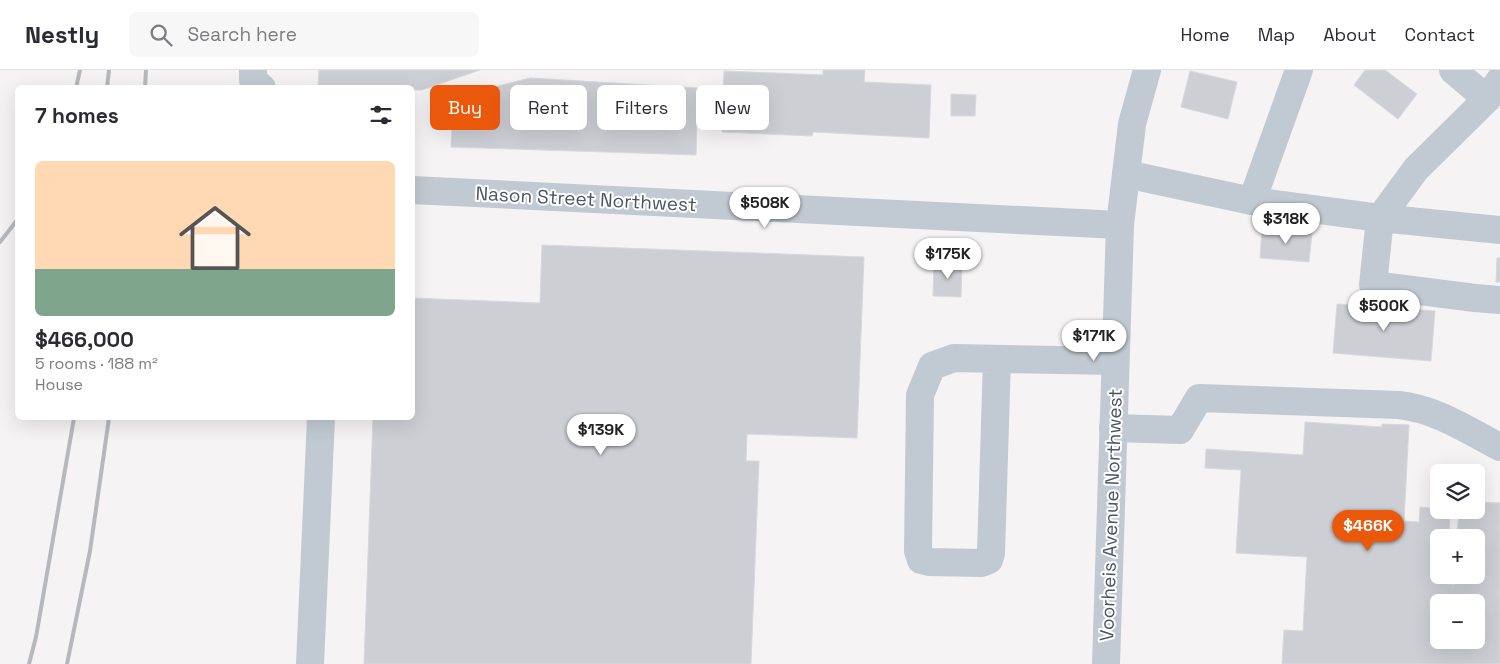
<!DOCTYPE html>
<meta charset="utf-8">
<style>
body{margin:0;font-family:"Space Grotesk",sans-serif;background:#f7f7f7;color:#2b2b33;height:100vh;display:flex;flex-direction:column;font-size:19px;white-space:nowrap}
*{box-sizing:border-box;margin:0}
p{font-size:16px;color:#7c7c81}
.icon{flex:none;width:28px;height:28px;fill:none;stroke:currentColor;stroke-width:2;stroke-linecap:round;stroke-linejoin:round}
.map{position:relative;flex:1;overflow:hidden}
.panel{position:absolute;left:15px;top:15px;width:400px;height:335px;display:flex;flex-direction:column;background:#fff;border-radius:8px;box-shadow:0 5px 20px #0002}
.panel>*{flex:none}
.guide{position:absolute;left:430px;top:15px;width:475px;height:45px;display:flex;gap:10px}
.tools{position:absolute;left:1430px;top:394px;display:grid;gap:10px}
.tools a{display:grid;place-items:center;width:55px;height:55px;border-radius:8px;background:#fff;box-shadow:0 5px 20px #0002;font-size:25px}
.price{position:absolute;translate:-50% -42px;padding:0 11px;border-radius:18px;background:#fff;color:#222;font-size:16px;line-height:32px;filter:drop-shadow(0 1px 2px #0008)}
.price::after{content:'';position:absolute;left:50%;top:30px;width:15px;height:11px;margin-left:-8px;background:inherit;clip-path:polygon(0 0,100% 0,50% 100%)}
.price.active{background:#ea580c;color:#fff}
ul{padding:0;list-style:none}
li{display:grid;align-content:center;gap:10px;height:265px;padding:0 20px}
li span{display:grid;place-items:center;height:155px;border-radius:8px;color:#555}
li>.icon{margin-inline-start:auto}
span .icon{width:90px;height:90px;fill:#fffc;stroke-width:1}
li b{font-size:21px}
h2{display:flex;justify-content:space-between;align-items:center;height:60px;padding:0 20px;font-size:21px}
.chip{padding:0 18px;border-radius:8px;background:#fff;box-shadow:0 5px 20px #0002;font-size:18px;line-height:45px}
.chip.active{background:#ea580c;color:#fff}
header{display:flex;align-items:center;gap:30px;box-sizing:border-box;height:70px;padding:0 25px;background:#fff;border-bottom:1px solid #e1e1e2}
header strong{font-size:24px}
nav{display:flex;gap:28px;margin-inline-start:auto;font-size:18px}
.search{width:350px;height:45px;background:#f7f7f7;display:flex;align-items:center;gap:12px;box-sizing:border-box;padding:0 18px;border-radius:8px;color:#7c7c81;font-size:19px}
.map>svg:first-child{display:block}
.building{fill:#cdcfd5;stroke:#d7d9de;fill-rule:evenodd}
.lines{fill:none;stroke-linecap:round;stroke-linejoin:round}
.minor{stroke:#c1cad2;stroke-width:28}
.rail{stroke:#b5b8bd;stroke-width:4}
.labels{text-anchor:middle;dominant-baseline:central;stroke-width:4;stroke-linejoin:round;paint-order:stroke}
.street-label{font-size:19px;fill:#4a5661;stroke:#fff}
</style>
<header>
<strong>Nestly</strong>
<div class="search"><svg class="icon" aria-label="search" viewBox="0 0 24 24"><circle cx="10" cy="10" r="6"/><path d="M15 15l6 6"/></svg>Search here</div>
<nav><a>Home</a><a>Map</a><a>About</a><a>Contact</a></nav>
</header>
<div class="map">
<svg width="1500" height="594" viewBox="0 0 1500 594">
<rect width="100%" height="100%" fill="#f5f3f3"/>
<g class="building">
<polygon points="319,0 480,0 422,20 412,20 412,18 318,16"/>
<polygon points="823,0 865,0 864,12 931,15 929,68 813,62 812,66 722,62 724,1 823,5"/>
<polygon points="1365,0 1385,0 1417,24 1398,49 1354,15"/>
<polygon points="1190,1 1237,12 1228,49 1181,37"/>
<polygon points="530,8 698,18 696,85 451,77 453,27"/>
<polygon points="951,24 976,25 975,46 951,46"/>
<polygon points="1262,159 1312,163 1309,192 1260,188"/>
<polygon points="542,175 864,187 857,368 747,364 746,391 759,391 751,594 364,594 373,348 412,348 412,228 540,233"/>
<polygon points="1497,188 1500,188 1500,212 1496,212"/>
<polygon points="934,193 962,194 961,227 933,226"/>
<polygon points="1337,234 1435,241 1431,291 1333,283"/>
<path d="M1305 352 1382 357V354L1409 355 1404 451 1419 452 1420 437 1450 440 1449 468H1439V505H1446V514L1455 515V505H1476V468H1457L1459 440H1476V432L1500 433V594H1282L1284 560 1303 561 1307 487 1236 483 1241 400 1205 398 1206 379 1303 385ZM1439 532H1476V570H1439Z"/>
</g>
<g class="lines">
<g class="minor">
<polyline points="253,0 253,10 262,18"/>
<polyline points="1299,0 1252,131 1380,148 1500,160"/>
<polyline points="1453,0 1487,29"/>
<polyline points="1500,10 1487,29 1416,99 1380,148 1373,215 1475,228 1500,230"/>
<polyline points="1126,104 1252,131"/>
<polyline points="412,120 1120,155"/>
<polyline points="997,289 991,483 989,490 982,493 929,492 921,490 918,481 920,325 932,296 954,288 1115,291"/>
<path d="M1113 358 1180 360 1199 328 1399 335C1436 339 1467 360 1500 377"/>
<polyline points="310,594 321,348"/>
<polyline points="1106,594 1120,155 1132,54 1147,0"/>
</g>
<g class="rail">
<polyline points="76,18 80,0"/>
<polyline points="107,18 109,0"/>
<polyline points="145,18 146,0"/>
<polyline points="0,172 18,149"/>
<polyline points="29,594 36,567 74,348"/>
<polyline points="67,594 90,481 109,348"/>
</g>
</g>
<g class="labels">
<g class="street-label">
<text transform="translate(586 129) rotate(3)">Nason Street Northwest</text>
<text transform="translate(1111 445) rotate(-88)">Voorheis Avenue Northwest</text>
</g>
</g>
</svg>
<div class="tools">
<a><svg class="icon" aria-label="layers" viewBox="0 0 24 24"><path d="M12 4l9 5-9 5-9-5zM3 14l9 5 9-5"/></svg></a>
<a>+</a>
<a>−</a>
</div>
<b class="price" style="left:765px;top:159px">$508K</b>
<b class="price" style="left:1286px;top:175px">$318K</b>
<b class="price" style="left:948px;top:210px">$175K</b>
<b class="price" style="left:1384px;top:262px">$500K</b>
<b class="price" style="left:1094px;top:292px">$171K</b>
<b class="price" style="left:601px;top:386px">$139K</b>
<b class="price active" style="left:1368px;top:482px">$466K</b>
<div class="guide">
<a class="chip active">Buy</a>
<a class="chip">Rent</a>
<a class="chip">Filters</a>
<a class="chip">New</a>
</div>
<section class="panel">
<h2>7 homes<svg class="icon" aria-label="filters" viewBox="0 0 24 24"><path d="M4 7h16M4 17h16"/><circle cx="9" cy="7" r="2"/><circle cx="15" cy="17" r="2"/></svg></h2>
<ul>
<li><span style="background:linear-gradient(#ffd9b3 70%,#7fa58c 0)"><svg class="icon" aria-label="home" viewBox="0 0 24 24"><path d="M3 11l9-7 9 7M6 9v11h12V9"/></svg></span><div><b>$466,000</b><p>5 rooms · 188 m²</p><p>House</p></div></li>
</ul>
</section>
</div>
